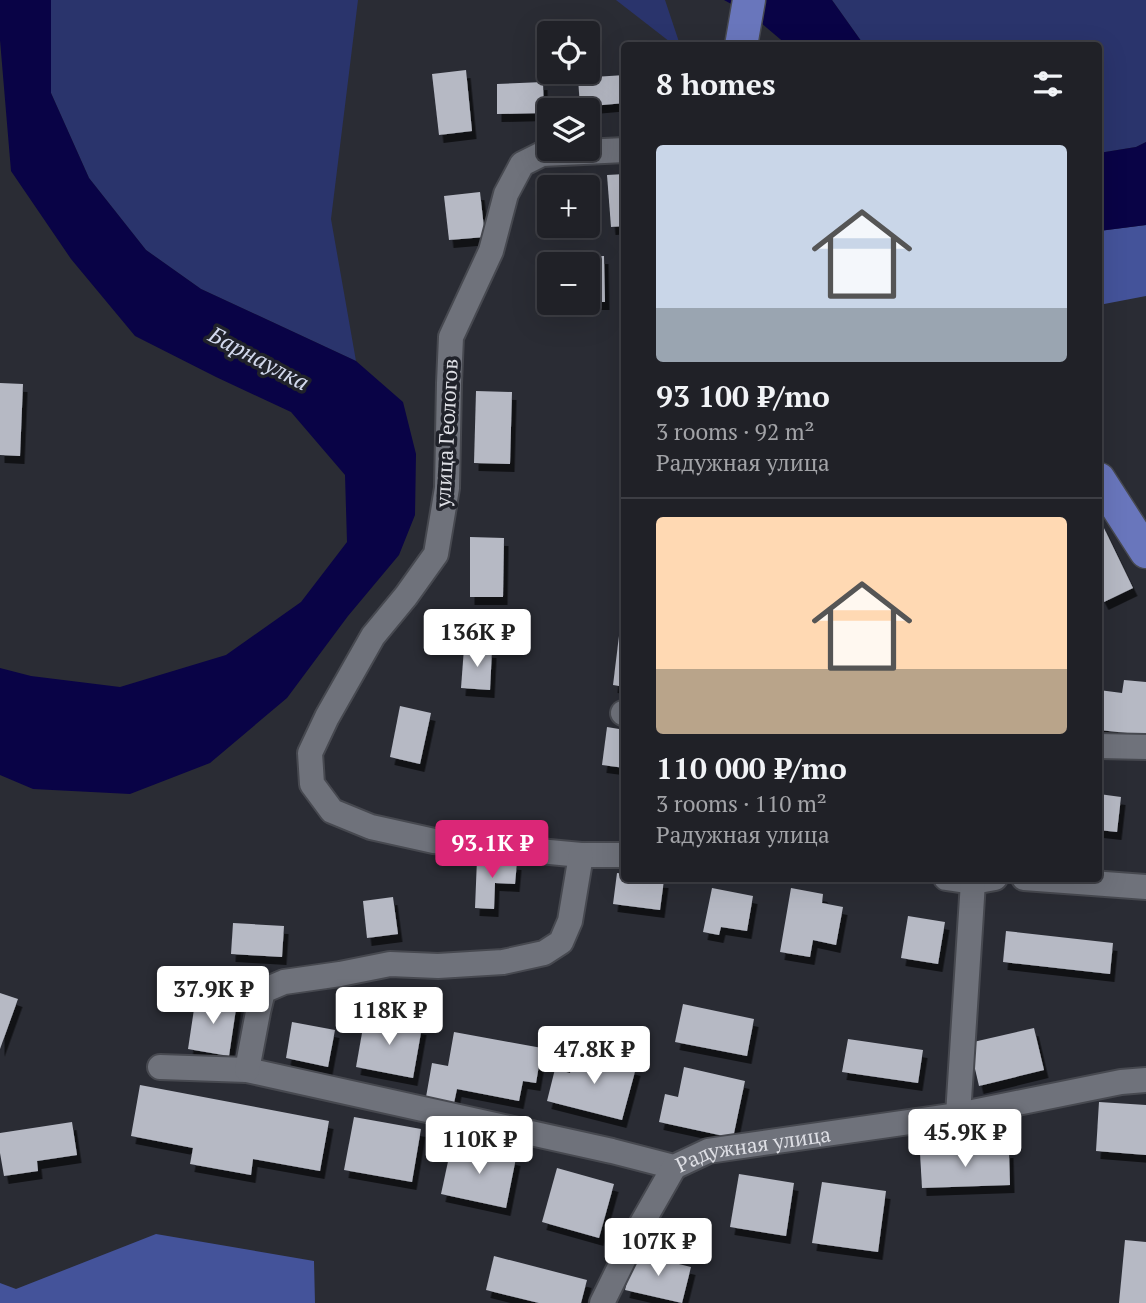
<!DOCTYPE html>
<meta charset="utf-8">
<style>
body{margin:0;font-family:"PT Serif",serif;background:#2d2e33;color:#f1f3f6;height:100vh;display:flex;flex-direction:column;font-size:26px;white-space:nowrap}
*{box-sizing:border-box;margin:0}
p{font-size:23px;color:#a2a3a7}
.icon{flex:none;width:38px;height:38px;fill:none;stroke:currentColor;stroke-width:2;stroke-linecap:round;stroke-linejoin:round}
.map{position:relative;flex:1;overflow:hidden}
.drawer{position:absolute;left:621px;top:42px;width:481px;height:840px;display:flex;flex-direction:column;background:#202127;border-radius:7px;box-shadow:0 7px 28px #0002,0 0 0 2px #3d3e44}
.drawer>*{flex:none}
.fabs{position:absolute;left:537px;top:21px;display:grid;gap:14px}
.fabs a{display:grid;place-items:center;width:63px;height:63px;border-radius:7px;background:#202127;box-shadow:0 7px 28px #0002,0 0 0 2px #3d3e44;font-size:35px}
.price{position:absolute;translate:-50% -60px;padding:0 16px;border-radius:7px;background:#fff;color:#222;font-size:23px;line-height:46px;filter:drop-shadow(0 2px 4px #0008)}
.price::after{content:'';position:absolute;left:50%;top:42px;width:21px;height:16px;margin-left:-10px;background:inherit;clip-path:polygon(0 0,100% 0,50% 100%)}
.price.current{background:#db2777;color:#fff}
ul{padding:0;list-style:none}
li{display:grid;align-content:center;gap:14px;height:371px;padding:0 35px}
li+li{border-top:2px solid #3d3e44}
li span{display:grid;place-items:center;height:217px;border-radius:7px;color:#555}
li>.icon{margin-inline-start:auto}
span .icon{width:126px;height:126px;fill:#fffc;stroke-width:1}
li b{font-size:30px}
h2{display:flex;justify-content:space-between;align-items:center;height:84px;padding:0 35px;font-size:30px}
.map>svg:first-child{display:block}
.green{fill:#2a346c}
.forest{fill:#44539a}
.water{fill:#090346}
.building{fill:#b6b9c4;filter:url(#shadow)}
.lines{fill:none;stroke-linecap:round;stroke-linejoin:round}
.minor-casing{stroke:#474950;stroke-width:28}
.major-casing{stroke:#474950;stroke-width:35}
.minor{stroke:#6f727b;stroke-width:24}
.major{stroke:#6976bc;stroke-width:32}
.labels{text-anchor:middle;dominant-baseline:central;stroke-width:7;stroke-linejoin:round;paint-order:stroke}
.street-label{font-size:21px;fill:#dedfe5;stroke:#20222a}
.water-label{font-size:23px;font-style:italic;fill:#d2d9ed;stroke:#20222a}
</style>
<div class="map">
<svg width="1146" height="1303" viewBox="0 0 1146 1303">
<defs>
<filter id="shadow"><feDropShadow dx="4.5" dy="8" stdDeviation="0" flood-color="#0009"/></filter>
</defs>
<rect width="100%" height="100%" fill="#2a2c34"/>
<g class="green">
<polygon points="51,0 358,0 331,219 356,361 201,289 146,250 89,178 51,93"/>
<polygon points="616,0 665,0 680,45 674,45"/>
<polygon points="832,0 1146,0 1146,142 1136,147 1099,153 1099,46 864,45"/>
</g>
<g class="forest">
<polygon points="1146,225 1146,296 1099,305 1099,231"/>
<polygon points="156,1234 314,1261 315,1303 0,1303 0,1283 16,1289"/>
</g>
<g class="water">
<polygon points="0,0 51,0 51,93 89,178 146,250 201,289 356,361 403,402 416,454 415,515 399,555 348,616 287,698 210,763 130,794 33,789 0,775 0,668 31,676 120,687 226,655 301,602 347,542 345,475 291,412 216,377 135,336 71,259 11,171 0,40"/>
<polygon points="724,0 832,0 864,45 787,45 753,16"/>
<polygon points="1146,142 1146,225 1099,231 1099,153 1136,147"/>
</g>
<g class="building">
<polygon points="466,70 472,131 439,135 432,74"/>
<polygon points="625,75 625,103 580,107 578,78"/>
<polygon points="543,82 544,113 497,114 497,84"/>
<polygon points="625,174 625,226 611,227 607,175"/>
<polygon points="480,192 485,237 449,240 444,196"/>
<polygon points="604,256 605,302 588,302 588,264 562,264 562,257"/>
<polygon points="0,383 23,384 20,456 0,455"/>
<polygon points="476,391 512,392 510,464 474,463"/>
<polygon points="1102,524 1133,588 1104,602 1099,592 1099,526"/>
<polygon points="470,537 504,538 503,597 470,597"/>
<polygon points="619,636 625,637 625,687 613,685"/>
<polygon points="464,648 492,650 490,690 461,688"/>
<polygon points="1124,680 1146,682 1146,735 1099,730 1099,690 1122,693"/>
<polygon points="400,706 431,713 420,764 390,757"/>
<polygon points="607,727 625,730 625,768 602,765"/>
<polygon points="1099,794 1121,797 1117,832 1099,830"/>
<polygon points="477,859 517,862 515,884 495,883 494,909 475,908"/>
<polygon points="617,873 625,874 625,878 664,880 660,910 613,904"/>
<polygon points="712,888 753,896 747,931 721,927 719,935 703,932"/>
<polygon points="791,888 823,894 822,903 843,907 836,945 813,940 810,957 780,952"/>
<polygon points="393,897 398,934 367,938 363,901"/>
<polygon points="908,916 945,922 938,964 901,958"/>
<polygon points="233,923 284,926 282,957 231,954"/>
<polygon points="1006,931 1113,943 1110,974 1003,962"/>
<polygon points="0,993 18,999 0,1049"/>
<polygon points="196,996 237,1002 229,1056 188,1049"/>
<polygon points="683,1004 754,1019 747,1056 675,1042"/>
<polygon points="365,1016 422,1027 413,1078 356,1067"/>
<polygon points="292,1022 335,1030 328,1067 286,1058"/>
<polygon points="1034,1028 1044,1070 979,1086 969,1043"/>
<polygon points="454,1032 542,1048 536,1083 523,1081 519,1101 457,1089 454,1103 426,1097 432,1063 448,1066"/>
<polygon points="848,1039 923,1050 918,1083 842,1072"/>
<polygon points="576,1052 636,1068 622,1120 547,1101 555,1069 570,1073"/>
<polygon points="684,1067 745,1081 733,1138 659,1122 665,1094 678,1097"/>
<polygon points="140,1085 329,1121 320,1171 253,1159 251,1175 190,1164 193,1148 131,1136"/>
<polygon points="1099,1102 1146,1105 1146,1155 1096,1151"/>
<polygon points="354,1117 421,1129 412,1182 344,1170"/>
<polygon points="72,1122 77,1155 37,1161 38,1171 4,1176 0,1153 0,1133"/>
<polygon points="452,1143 516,1158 506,1208 441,1194"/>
<polygon points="1009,1150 1010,1185 922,1188 920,1153"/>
<polygon points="557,1168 614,1184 599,1238 542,1222"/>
<polygon points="739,1174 794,1183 786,1236 730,1227"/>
<polygon points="822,1182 886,1191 878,1252 812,1243"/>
<polygon points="1125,1240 1146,1242 1146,1303 1119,1303"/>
<polygon points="634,1253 691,1267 682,1303 625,1290"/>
<polygon points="494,1256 587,1280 581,1303 539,1303 486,1290"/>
</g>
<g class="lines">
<defs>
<g id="minor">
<polyline points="625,150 542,154 522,164 506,194 491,251 451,337 449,383 447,488 436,554 406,596 373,636 327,717 310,753 312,784 332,811 371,827 434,841 581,855 625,855"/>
<polyline points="623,713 625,714"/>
<polyline points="1099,746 1146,747"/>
<polyline points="946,878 973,882 995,878"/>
<polyline points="1024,878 1146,887"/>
<path id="s1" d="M160 1067 247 1070 612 1151 674 1167 708 1151 958 1115 1121 1082 1146 1080"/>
<polyline points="247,1070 258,1012 263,991 284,982 340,974 390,964 438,966 503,962 544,953 561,942 570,921 581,855"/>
<polyline points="958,1115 973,882"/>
<polyline points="602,1303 637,1232 674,1167"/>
</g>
<g id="major">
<polyline points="741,46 749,0"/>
<polyline points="1099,479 1146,552"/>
</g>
</defs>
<use href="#minor" class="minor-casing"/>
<use href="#major" class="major-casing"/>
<use href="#minor" class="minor"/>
<use href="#major" class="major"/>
</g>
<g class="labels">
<g class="street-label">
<text transform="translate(446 433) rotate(-87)">улица Геологов</text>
<text stroke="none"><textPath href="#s1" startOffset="607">Радужная улица</textPath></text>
</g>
<g class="water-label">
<text transform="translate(259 358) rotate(28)">Барнаулка</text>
</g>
</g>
</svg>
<div class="fabs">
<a><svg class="icon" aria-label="locate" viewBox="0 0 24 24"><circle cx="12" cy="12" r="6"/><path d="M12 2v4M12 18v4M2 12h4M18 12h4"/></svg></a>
<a><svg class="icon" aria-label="layers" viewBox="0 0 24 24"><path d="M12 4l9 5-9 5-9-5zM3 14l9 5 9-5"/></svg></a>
<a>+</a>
<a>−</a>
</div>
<b class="price" style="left:477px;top:669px">136K ₽</b>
<b class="price current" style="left:492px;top:880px">93.1K ₽</b>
<b class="price" style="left:213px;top:1026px">37.9K ₽</b>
<b class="price" style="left:389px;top:1047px">118K ₽</b>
<b class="price" style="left:594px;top:1086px">47.8K ₽</b>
<b class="price" style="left:965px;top:1169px">45.9K ₽</b>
<b class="price" style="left:479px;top:1176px">110K ₽</b>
<b class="price" style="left:658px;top:1278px">107K ₽</b>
<section class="drawer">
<h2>8 homes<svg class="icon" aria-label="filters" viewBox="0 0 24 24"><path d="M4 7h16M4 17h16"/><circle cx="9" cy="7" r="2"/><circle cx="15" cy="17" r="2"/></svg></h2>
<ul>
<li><span style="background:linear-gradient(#c9d6e8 75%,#9aa5b1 0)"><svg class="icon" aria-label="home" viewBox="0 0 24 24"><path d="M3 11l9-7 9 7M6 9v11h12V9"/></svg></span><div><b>93 100 ₽/mo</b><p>3 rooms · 92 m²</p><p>Радужная улица</p></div></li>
<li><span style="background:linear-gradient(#ffd9b3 70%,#b9a48a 0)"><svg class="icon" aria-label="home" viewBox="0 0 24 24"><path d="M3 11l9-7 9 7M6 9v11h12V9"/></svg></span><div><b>110 000 ₽/mo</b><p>3 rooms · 110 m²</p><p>Радужная улица</p></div></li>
</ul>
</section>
</div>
